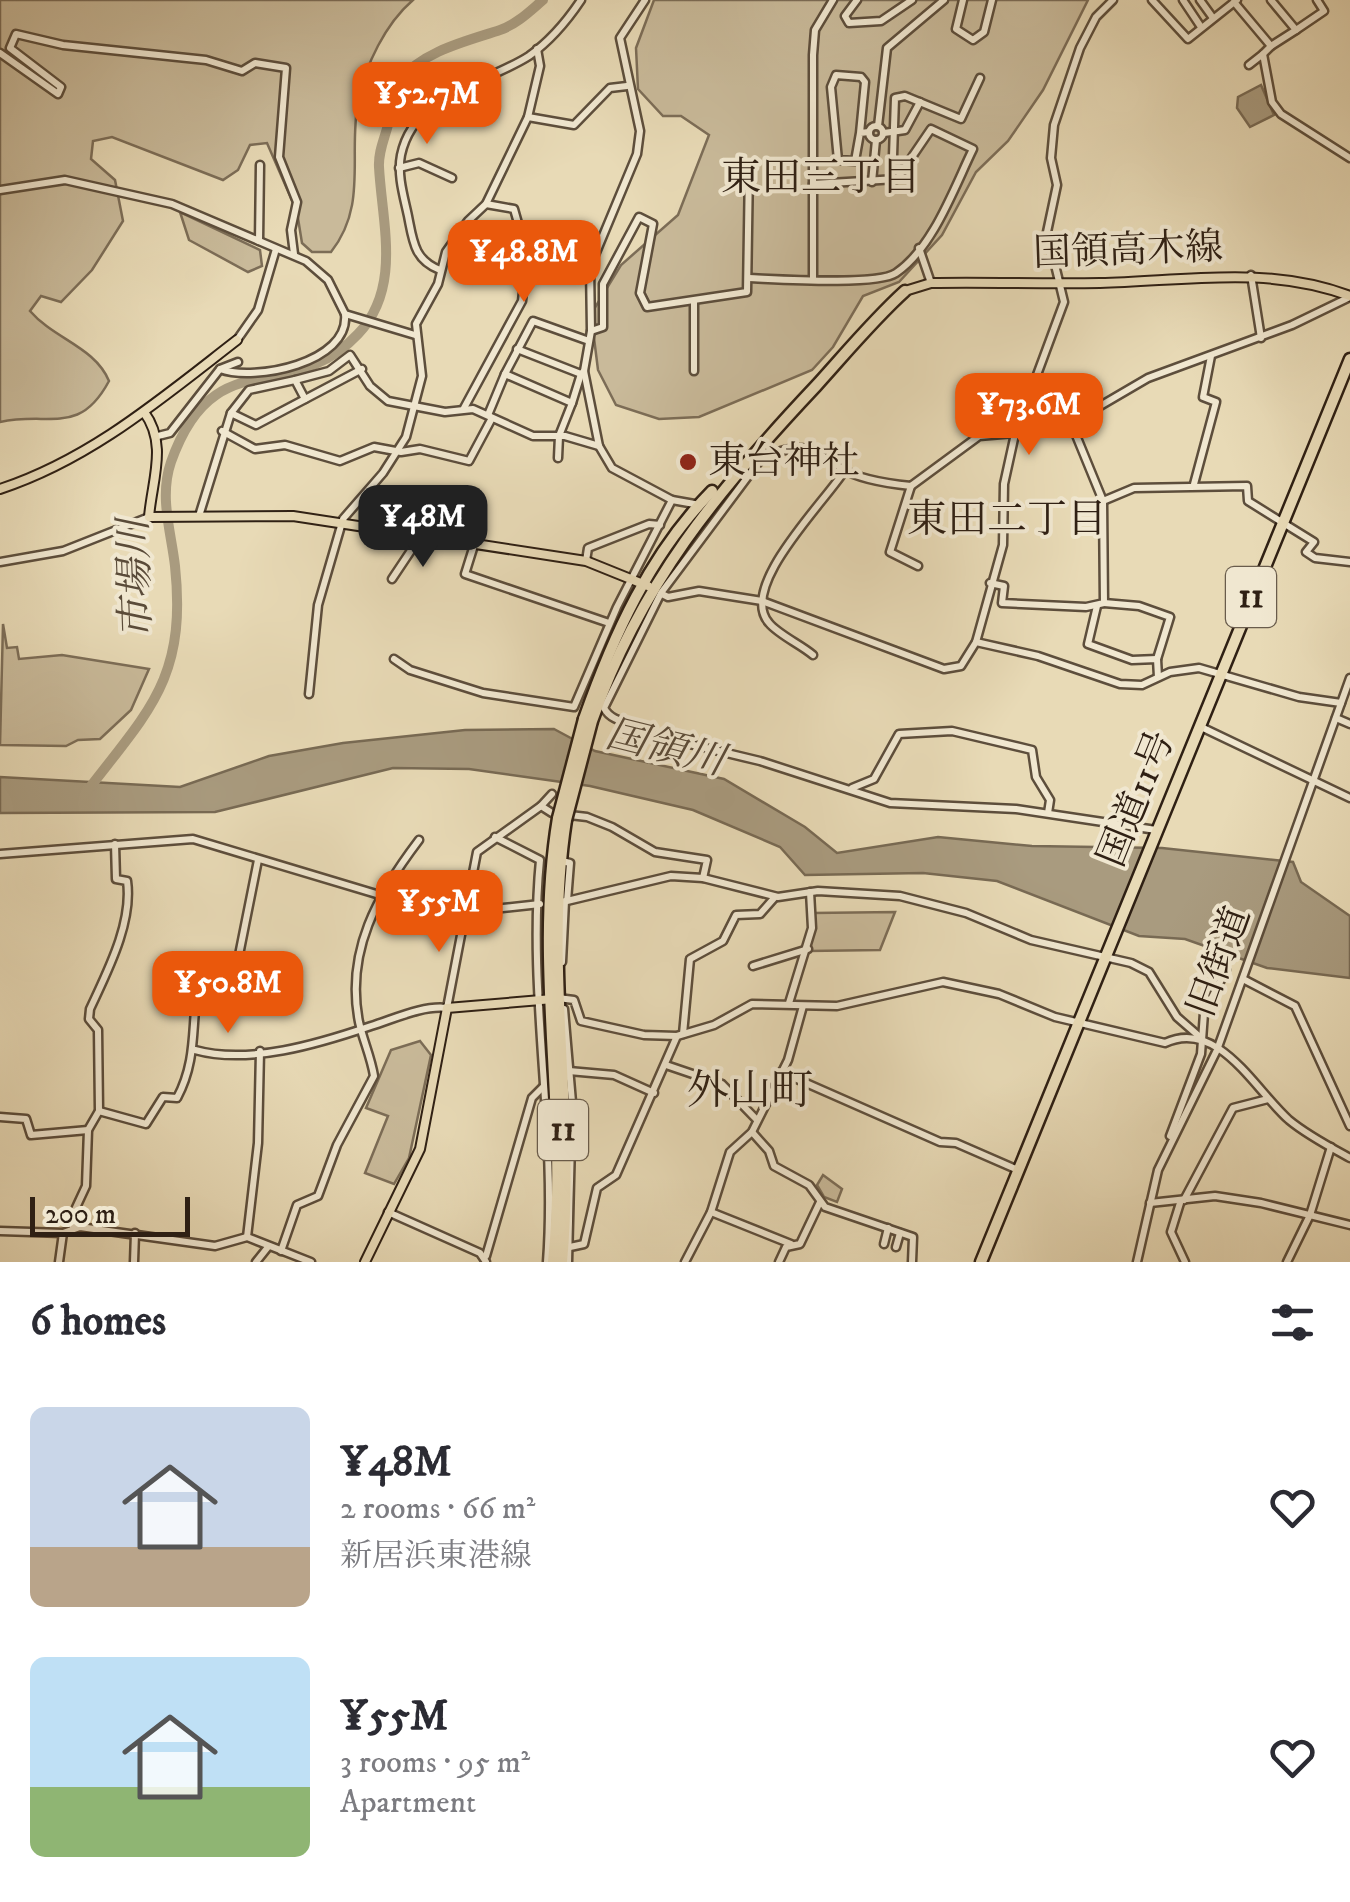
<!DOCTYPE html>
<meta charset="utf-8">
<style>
body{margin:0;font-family:"IM FELL DW Pica","Noto Serif JP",serif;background:#f7f7f7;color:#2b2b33;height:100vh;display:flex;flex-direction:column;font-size:38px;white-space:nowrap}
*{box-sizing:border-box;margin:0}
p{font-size:32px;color:#7c7c81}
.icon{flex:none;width:55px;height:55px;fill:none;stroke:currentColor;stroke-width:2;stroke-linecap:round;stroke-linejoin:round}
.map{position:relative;height:1262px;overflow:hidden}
.drawer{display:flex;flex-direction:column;background:#fff;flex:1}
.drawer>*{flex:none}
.scale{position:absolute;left:30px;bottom:25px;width:160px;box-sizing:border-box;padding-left:10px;border:5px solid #2f2014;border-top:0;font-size:28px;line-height:35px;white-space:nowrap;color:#2f2014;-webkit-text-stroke:8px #f0e7d0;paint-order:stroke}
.price{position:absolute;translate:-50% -85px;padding:0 22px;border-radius:20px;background:#ea580c;color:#fff;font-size:32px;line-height:65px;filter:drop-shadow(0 2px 5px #0008)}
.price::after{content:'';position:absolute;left:50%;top:60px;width:30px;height:22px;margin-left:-15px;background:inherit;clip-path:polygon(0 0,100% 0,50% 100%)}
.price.on{background:#222;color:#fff}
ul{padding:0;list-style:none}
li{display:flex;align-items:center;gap:30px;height:250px;padding:0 30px}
li span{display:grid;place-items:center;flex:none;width:280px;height:200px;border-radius:15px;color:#555}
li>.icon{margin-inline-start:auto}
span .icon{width:120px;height:120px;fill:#fffc;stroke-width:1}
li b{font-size:42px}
h2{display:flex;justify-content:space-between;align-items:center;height:120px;padding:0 30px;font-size:42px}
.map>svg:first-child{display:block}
.green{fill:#c9ba9a;stroke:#7c6d57;stroke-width:2.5}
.water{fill:#a99b7f;stroke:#786a54;stroke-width:2.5}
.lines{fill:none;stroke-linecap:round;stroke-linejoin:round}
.river{stroke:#a99b7f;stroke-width:10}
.minor-casing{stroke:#5d4e3c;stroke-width:11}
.major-casing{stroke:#2f2014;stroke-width:12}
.highway-casing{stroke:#2f2014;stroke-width:15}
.minor{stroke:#f0e7d0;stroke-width:6}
.major{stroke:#e8dab6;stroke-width:8}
.highway{stroke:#e8dab6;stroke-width:10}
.highway-bridge-casing{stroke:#2f2014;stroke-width:15;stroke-linecap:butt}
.highway-bridge{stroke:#e8dab6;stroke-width:10}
.poi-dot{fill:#8f2418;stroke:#f0e7d0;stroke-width:4}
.labels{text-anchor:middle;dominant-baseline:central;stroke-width:8;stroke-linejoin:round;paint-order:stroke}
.shield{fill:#f0e7d0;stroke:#695c4c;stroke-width:2.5}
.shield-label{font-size:35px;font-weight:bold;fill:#2f2014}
.street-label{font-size:38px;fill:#2f2014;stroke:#f0e7d0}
.poi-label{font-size:38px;fill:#2f2014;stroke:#f0e7d0;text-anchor:start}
.neighbourhood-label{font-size:40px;fill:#2f2014;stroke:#f0e7d0}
.water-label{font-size:40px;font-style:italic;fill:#5a4b39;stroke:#f0e7d0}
.quarter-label{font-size:42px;fill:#2f2014;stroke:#f0e7d0}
</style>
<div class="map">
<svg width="1350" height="1262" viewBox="0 0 1350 1262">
<rect width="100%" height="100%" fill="#e8dab6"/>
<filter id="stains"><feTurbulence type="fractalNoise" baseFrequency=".002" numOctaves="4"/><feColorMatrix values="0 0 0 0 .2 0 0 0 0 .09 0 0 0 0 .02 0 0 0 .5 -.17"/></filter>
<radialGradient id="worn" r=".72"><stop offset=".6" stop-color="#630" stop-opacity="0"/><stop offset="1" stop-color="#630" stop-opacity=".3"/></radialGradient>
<g class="green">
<path d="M0 0H413C386 23 365 65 358 102 348 155 368 205 331 252H312L302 243 297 212 267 143 250 145 238 170 223 180 112 137 93 141 91 159 115 180 123 221 92 270 61 302 41 296 30 311C54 339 95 347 109 381 79 437 49 411 0 422Z"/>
<polygon points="654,0 1088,0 1043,90 1008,141 976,172 942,235 899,282 863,296 833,347 812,370 699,417 659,419 616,405 598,370 591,314 621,265 678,215 709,135 681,116 663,116 638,89 636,48"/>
<polygon points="180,212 260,250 262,266 248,272 189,240"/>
<polygon points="3,624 7,648 17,647 19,659 62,655 149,669 131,710 100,739 78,740 66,746 0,745"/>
<polygon points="895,912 880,950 809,951 813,913"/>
<polygon points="420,1041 431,1055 409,1158 394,1184 365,1173 388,1116 366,1108 391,1050"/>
<polygon points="823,1175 842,1189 837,1202 824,1197 817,1185"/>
</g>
<g class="water">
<polygon points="1261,85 1274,115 1250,127 1237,108 1238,97"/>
<polygon points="554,729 595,751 724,779 805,827 837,853 938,837 1032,846 1162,848 1293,862 1301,882 1350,916 1350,978 1267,968 1185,939 1139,936 997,881 923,873 805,875 780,847 693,810 590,786 469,769 393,768 215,812 0,813 0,777 180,787 269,756 343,743 465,730"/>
</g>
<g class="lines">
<path class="river" d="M84 795C148 711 187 680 175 566 171 531 159 497 171 462 214 339 290 407 358 334 402 288 382 223 379 167 378 149 387 134 390 116 392 105 393 90 400 80 423 51 467 41 500 30 517 24 530 11 543 0"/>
<defs>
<g id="minor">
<polyline points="857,0 845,16 849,23 881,21 912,0"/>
<polyline points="963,0 956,29 973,40 984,32 992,0"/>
<polyline points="1152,0 1188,39 1237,0"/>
<polyline points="1183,0 1201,27"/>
<polyline points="1200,0 1213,18"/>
<polyline points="1271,0 1296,30 1271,46"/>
<polyline points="1234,2 1271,46 1263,54"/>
<polyline points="1296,30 1324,11 1317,0"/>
<polyline points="0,53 58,94 61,87 10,48 16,34 63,45 206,60 242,71 255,63 286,68 279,157 297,202 291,230 294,254"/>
<polyline points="1249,65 1263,54 1272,102 1281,114 1350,158"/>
<polyline points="528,117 540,66 537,49"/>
<circle cx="876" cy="133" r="7"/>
<polyline points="878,126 887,48 944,0"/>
<polyline points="860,133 865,82 861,77 836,75 831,87 838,160 855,161 860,133 869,132"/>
<polyline points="884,133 905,130 920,102"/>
<polyline points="893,156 895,98 905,96 961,119 980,78"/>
<polyline points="399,168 419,163 452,178"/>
<polyline points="872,182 876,140"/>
<polyline points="0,190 65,180 172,204 306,261 328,280 345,314 415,335"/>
<polyline points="259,241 260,165"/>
<polyline points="919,248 931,283"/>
<path d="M440 270C414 260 413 241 408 216 404 197 397 175 401 155 414 93 486 84 529 56 550 41 567 21 581 0"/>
<polyline points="1251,275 1261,338"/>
<path d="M749 278C776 279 877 286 896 273 933 248 954 188 973 149L931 129 897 179 813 184"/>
<polyline points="813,279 813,55 815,30 833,0"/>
<polyline points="694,302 694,371"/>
<polyline points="591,331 603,327 603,284 639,217 653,224 640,293 647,307 747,292 749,168"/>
<polyline points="237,340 258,310 276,249"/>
<polyline points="517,349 581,374 584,371"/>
<path d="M220 369C254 382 350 363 345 314"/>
<polyline points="505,374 533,321 589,341"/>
<polyline points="295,380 329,371 350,355 370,386 388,401 445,412 473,409 533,436 565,436 599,446"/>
<polyline points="572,403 581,374"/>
<polyline points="464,408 522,301 527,255 514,209 486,204"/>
<polyline points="231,413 249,390 295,380 305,399"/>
<polyline points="488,415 505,374 572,403 559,436 558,458"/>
<polyline points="1071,423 1103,501 1134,488 1247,486 1248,501 1314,542 1306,552 1315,558 1350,562"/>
<polyline points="222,431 255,449 285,445 340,461 374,447 401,452 420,449 469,461 492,418"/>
<polyline points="158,436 170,433 220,369 238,362"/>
<polyline points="1194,484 1216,402 1203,397 1211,356"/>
<polyline points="911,486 890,552 918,566"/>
<polyline points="672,500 700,505"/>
<polyline points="199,516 231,413 256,425 362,369"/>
<polyline points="475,542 465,574 609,623"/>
<polyline points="586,561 588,548 649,524 660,525"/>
<polyline points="0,562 63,551 149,517"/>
<polyline points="392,579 420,537"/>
<polyline points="990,583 1004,586 1002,603 1086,607 1104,603 1103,501"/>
<polyline points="662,594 668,597 699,591 762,601 944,669 961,666 976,642 1038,656 1120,684 1142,685 1170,672 1199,668 1299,697 1341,703"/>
<polyline points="1104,603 1139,606 1170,617 1157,659"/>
<polyline points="1097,606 1088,644 1132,660 1157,659 1158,677"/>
<polyline points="976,642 1003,545 1004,484 1015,434 1064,302 1047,232 1057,185 1051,158 1054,125 1080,48 1096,17 1113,0"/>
<path d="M813 655C800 644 779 635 769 623 737 587 826 501 845 470"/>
<polyline points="394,659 410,670 483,693 574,707 617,607 672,500 612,468 599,446 584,371 591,331 590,267 637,154 640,131 620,38 645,0"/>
<polyline points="309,694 318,605 343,519 383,473 406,437 422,376 416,324 438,284 446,252 468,221 486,204 528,117 574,125 610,88 627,86"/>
<polyline points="1336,718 1350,724"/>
<polyline points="1199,726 1350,798"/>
<polyline points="852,788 874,779 899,734 952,731 1032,750 1036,777 1050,800 1048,813"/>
<polyline points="541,806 552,794"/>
<path d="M1156 830 1016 809 890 803 760 761 652 735C640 719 614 727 604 708L661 593 761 459C802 441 807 446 841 468 858 479 891 484 911 486L979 436 1052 430 1071 423 1148 378 1292 325 1350 297"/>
<path d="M495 837 540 860C527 994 557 1127 547 1262"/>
<polyline points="0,854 193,839 383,896 484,910 540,904"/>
<polyline points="566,862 570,863 567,901 671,876 703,878 778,897 818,891 900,896 966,913 1031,940 1131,963 1149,972 1177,1017 1200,1037"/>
<polyline points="562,962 565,901"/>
<polyline points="753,966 808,949"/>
<polyline points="1243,979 1295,1006 1350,1126"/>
<path d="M558 998 574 1000 581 1021 644 1035 677 1036 714 1025 752 1004 837 1006 943 982 999 994 1055 1017 1165 1043C1218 1018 1255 1090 1289 1120 1307 1135 1330 1147 1350 1158"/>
<polyline points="789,1003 812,928 810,892"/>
<polyline points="564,1009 572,1102 568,1262"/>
<polyline points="683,1034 690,959 723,941 736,915 760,914 775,897"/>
<path d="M195 1050C249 1065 318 1044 371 1026 394 1019 423 1005 447 1008L477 852 541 806 552 813 587 817 612 827 655 852 707 860 703 878"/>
<polyline points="666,1065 722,1084 756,1119"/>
<polyline points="569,1071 614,1075 654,1093"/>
<polyline points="781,1072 940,1142 956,1143 1018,1170"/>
<path d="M99 1111 146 1124 163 1097 177 1098C202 1051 187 1010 204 968H225L238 960 258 860"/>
<polyline points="0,1117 26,1119 31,1135 88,1130"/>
<polyline points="752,1132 769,1151 774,1166 809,1185 825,1207 913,1237 912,1262"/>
<polyline points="1170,1136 1201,1054 1204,1013 1226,970"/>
<polyline points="1184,1200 1233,1108 1268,1099"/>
<polyline points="1150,1203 1215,1196 1261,1203 1350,1225"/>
<polyline points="1180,1203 1171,1232 1185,1262"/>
<polyline points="388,1212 480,1253 486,1262"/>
<polyline points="711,1212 791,1244"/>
<path d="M73 1228V1214L86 1186 88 1130 99 1111 98 1030 89 1019 90 1009C107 972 133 923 127 881L116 879 115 844"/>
<polyline points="0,1231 63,1233 80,1227 215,1246 247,1237 311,1262"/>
<polyline points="247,1237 258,1143 260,1051"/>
<polyline points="884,1244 888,1228"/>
<polyline points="570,1247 584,1244 597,1188 616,1175 677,1036"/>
<polyline points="896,1247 900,1233"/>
<path d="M281 1251 297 1205 318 1196 337 1145 374 1076C371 1057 363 1040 359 1022 345 951 378 894 419 840"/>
<polyline points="486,1256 532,1098 543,1087"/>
<polyline points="59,1262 63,1233"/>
<polyline points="134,1262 135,1233"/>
<polyline points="256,1262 268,1247"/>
<polyline points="685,1262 711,1212 730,1152 752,1132 788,1060 803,1006"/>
<polyline points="779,1262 786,1247 800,1244 820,1202"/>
<polyline points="1137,1262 1158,1170 1217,1050 1350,678"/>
<polyline points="1287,1262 1310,1215 1331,1147"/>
</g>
<g id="major">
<path d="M905 291 931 283C987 282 1044 284 1100 283 1185 281 1268 265 1350 296"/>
<path d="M144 412C168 444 152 480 149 517L293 516 586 561 648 586"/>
<path d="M0 489C91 459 162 398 237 340"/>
<polyline points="365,1262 420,1149 447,1008 553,999"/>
</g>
<g id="highway">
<path d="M584 719C613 636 650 554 712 491"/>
<path d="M592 721C640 584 718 490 816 386 845 354 873 320 905 291"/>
<path d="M553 1262C569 1113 533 969 558 818"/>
<path d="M562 1262C576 1114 543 968 566 820"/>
<polyline points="981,1262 1350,359"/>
</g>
</defs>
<use href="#minor" class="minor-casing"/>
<use href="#major" class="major-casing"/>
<use href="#highway" class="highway-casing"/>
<use href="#minor" class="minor"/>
<use href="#major" class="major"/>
<use href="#highway" class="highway"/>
<defs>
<g id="highway-bridge">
<polyline points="558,818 584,719"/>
<polyline points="566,820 592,721"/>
</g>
</defs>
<use href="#highway-bridge" class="highway-bridge-casing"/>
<use href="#highway-bridge" class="highway-bridge"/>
</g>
<circle class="poi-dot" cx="688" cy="462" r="10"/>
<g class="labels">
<g class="shield">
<rect x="1226" y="567" width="50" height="60" rx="8"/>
<rect x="538" y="1100" width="50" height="60" rx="8"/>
</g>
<g class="shield-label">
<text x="1251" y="597">11</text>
<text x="563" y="1130">11</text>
</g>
<g class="street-label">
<text transform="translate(1128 251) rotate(-2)">国領高木線</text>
<text transform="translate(1137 799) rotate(-68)">国道11号</text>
<text transform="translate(1220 962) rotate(-70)">旧街道</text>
</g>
<g class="poi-label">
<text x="708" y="462">東台神社</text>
</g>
<g class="neighbourhood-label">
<text x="821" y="179">東田三丁目</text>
<text x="1007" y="521">東田二丁目</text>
</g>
<g class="water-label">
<text transform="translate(137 579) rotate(-92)">市場川</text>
<text transform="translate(665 749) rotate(14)">国領川</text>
</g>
<g class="quarter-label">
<text x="750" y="1092">外山町</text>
</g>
</g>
<rect width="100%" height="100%" filter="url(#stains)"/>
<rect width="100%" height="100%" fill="url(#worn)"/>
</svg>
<div class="scale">200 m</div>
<b class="price" style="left:427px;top:147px">¥52.7M</b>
<b class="price" style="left:524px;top:305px">¥48.8M</b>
<b class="price" style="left:1029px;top:458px">¥73.6M</b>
<b class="price on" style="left:423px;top:570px">¥48M</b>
<b class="price" style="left:439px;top:955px">¥55M</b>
<b class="price" style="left:228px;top:1036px">¥50.8M</b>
</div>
<section class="drawer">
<h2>6 homes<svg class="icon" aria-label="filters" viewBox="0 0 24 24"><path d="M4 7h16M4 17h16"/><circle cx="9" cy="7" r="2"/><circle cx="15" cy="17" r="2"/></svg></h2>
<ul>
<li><span style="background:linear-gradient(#c9d6e8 70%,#b9a48a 0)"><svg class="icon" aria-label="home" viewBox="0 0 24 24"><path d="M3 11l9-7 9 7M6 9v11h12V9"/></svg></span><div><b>¥48M</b><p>2 rooms · 66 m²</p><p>新居浜東港線</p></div><svg class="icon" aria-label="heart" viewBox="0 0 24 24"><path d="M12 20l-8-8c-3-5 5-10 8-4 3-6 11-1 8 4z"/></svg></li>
<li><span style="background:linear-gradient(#bfe0f5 65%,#8fb573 0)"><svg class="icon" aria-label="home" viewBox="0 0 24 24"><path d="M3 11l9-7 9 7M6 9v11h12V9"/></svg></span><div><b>¥55M</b><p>3 rooms · 95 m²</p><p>Apartment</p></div><svg class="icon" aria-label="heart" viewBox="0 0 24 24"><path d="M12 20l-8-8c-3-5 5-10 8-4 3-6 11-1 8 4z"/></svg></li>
</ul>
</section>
